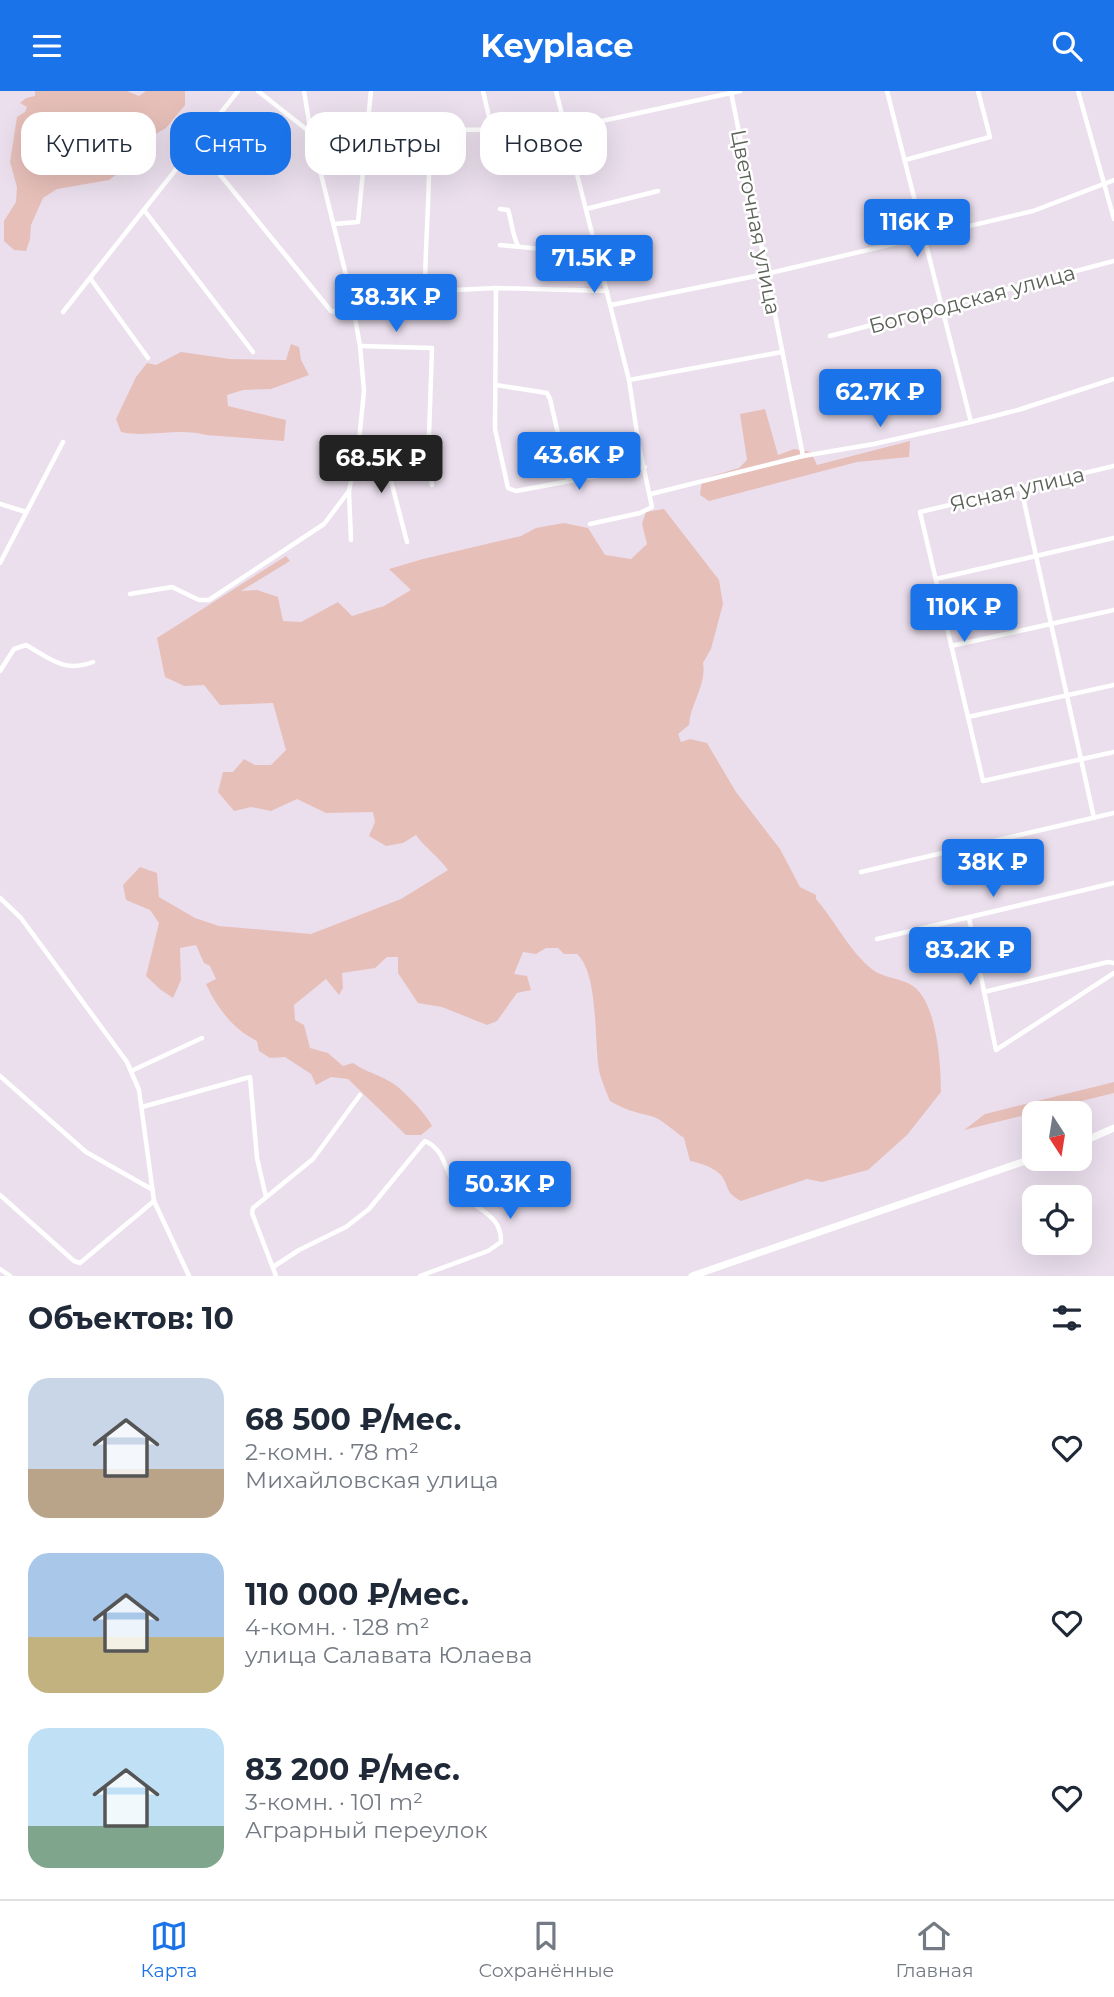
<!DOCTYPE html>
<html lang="ru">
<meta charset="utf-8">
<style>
body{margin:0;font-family:Montserrat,sans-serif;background:#f6f6f7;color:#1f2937;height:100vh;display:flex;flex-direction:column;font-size:26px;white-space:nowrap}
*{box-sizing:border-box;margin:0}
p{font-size:23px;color:#747a83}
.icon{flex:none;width:38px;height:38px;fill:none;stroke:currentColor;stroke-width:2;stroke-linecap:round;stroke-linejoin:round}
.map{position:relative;height:1185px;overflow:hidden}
.sheet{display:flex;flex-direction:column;background:#fff;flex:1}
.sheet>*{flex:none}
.guide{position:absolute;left:21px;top:21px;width:700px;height:63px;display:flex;gap:14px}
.needle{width:46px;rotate:168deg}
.controls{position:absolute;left:1022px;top:1010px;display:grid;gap:14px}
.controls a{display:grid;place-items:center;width:70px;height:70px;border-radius:14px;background:#fff;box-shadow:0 7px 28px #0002;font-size:35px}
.price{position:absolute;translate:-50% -60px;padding:0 16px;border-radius:7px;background:#1a73e8;color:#fff;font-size:23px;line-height:46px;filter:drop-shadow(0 2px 4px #0008)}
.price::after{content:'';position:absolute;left:50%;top:42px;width:21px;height:16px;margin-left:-10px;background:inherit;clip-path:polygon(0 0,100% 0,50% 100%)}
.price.selected{background:#222;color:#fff}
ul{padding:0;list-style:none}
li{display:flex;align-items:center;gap:21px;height:175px;padding:0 28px}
li span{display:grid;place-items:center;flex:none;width:196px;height:140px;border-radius:21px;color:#555}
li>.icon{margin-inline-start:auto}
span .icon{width:84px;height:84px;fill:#fffc;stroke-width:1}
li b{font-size:30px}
h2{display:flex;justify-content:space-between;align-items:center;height:84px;padding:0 28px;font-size:30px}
.pill{padding:0 24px;border-radius:21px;background:#fff;box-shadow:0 7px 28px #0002;font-size:24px;line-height:63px}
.pill.selected{background:#1a73e8;color:#fff}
header{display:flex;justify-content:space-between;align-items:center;height:91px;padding:0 28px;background:#1a73e8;color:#fff;font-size:32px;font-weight:700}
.menu{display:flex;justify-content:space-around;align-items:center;height:98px;border-top:2px solid #e0e1e3;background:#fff;font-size:19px;color:#747a83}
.menu a{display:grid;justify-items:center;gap:4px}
.menu .selected{color:#1a73e8}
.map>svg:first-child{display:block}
.green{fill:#e7bfb9}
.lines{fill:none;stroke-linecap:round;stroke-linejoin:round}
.street{stroke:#fff;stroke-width:4.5}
.secondary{stroke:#fff;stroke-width:7}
.labels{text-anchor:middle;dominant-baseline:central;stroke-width:5;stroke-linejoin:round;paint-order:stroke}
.street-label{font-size:21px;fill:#5b6158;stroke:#fff}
</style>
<header><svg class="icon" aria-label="menu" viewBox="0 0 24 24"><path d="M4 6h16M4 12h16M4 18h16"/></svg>Keyplace<svg class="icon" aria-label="search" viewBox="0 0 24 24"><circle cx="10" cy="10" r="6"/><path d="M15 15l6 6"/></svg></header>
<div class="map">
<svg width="1114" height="1185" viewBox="0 0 1114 1185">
<rect width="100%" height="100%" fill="#ebdfed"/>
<g class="green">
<polygon points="35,0 127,0 139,5 146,0 185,0 185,14 166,37 147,48 147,68 126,76 109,89 57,98 43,107 31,134 30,148 26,160 14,159 4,150 4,130 16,111 17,96 10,71 17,26 25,21 27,16 20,12 26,7 35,5"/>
<path d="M291 253 299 256 301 269 309 284 271 298 243 299 227 304 228 315 286 329 284 350 206 344C178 336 149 347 121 341L116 328 136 286 147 272 156 274 181 261 230 268 286 269Z"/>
<polygon points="765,318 778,364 794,358 811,361 817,374 910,350 909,366 857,371 709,410 700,404 702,388 739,377 747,369 740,323"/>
<path d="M664 418 719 489 723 513 711 558 703 572C707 594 690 613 689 634L678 643 681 651 690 648 707 652 736 701 780 758 800 796 816 804V808C836 831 849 860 873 879 884 887 901 887 913 895 937 912 941 973 941 1001L907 1044 868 1079 822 1091 807 1088 741 1110C724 1101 730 1096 721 1084 713 1076 700 1072 690 1070L684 1047C675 1041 662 1028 651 1025 637 1022 623 1018 610 1010 606 1000 601 989 599 979 594 951 599 883 577 863H564L558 857H546L536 863 523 861 514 883 527 885 531 899 517 902 497 930 487 934 442 916 418 912 398 882V866H387L375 877 342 882 343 897 339 904 326 888 294 914 295 929 304 934 310 957 328 962 343 975 353 972C365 981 381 984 394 993 404 1000 427 1024 432 1035L421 1044H406L348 988 331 986 316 994 311 983 285 966 270 967 259 960 257 950C233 938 217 917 206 893L216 888 210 875 204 872 196 854 180 857 181 889 173 907 161 899 146 885 159 832 150 819 126 809 123 794 140 776 157 782 159 806 195 827 219 835 311 843 401 808 448 779C438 765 425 757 416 744L403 752 386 755 369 745 375 731 373 721 326 722 297 708 271 720 251 716 234 720 218 701 223 681H233L244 668 255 674H271L286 659 273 612 220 614 204 594 184 595 165 586 157 547 286 465 290 470 241 500 257 499 278 506 283 530 301 531 338 511 352 525 384 515 411 499 389 478 423 468 521 445 536 437 564 432 588 437 605 464 631 468 647 453 642 433 646 421Z"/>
<polygon points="1114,991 1114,1002 964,1039 985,1023"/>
</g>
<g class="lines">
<g class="street">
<polyline points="258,0 311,42"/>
<polyline points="483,0 492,39"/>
<polyline points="556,0 629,289 639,355 652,416 640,422 590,433"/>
<polyline points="887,0 971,331"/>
<polyline points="1078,0 1114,128"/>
<polyline points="731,1 803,365"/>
<polyline points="367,32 429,39 565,38 740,0"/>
<polyline points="195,53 331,220 354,223"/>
<polyline points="905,69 990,46 978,0"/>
<path d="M500 118 508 119C512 131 512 143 518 155"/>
<polyline points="586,118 658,100"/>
<polyline points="144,119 253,261"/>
<polyline points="334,133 358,131 371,0"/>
<polyline points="500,154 572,161 595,157"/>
<polyline points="90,187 148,267"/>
<polyline points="496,197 495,338 508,397 516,400 645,376"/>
<path d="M425 201C425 147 431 93 429 39"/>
<polyline points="351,204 496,197 607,200"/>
<polyline points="611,214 766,183 1033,120 1114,89"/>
<polyline points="63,221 238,0"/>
<polyline points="830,245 1114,170"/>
<polyline points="360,255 432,257 429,344 425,348 432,394"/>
<polyline points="629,289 782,261"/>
<polyline points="496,294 547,302 550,308 569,390"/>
<polyline points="359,350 425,348"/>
<polyline points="389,350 391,390 407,451"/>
<polyline points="1114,375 920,421 983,690 1114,661"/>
<polyline points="1021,397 1094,727"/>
<polyline points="349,401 351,449"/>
<polyline points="651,403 803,365 874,353 971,331 1018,319 1114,288"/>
<polyline points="0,413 26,421"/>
<polyline points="0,472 63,351"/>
<polyline points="936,488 1114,447"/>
<polyline points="130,503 172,496 199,509 209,509 324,433 349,400 359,350 364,300 360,255 351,204 311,43 304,0"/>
<polyline points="951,555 1114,519"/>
<path d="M0 580 14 558 26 554C51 568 64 582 93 571"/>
<polyline points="968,626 1114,594"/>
<polyline points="861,781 1114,722"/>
<polyline points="0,807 21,827 127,971 139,999 154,1110 189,1185"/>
<polyline points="969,827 996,959 1114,882"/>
<polyline points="877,848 1114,792"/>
<polyline points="984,901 1108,871 1114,872"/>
<polyline points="131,980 202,947"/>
<polyline points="0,985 86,1061 153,1099"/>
<polyline points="142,1016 250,986 257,1067 266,1106"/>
<polyline points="0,1104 74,1170 80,1172 154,1110"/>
<path d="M273 1176 299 1159 346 1136 369 1118 425 1050C447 1059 445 1086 461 1103 477 1119 502 1124 501 1151L488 1160 420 1185"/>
<polyline points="0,1178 10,1185"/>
<polyline points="276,1185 252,1122 253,1117 313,1068 360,1004"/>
</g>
<g class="secondary">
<polyline points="1080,1052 1114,1037"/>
<polyline points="692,1185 1034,1067"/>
</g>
</g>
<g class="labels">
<g class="street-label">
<text transform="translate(756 131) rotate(79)">Цветочная улица</text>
<text transform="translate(972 208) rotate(-15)">Богородская улица</text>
<text transform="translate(1017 398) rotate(-13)">Ясная улица</text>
</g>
</g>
</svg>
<div class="controls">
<a><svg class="needle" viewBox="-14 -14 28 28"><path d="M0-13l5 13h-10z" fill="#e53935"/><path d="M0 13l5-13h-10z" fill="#747a83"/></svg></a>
<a><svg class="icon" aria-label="locate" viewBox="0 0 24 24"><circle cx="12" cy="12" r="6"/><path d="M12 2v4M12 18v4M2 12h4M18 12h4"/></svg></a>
</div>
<b class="price" style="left:917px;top:168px">116K ₽</b>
<b class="price" style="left:594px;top:204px">71.5K ₽</b>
<b class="price" style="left:396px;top:243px">38.3K ₽</b>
<b class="price" style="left:880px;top:338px">62.7K ₽</b>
<b class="price" style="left:579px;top:401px">43.6K ₽</b>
<b class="price selected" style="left:381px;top:404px">68.5K ₽</b>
<b class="price" style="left:964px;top:553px">110K ₽</b>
<b class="price" style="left:993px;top:808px">38K ₽</b>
<b class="price" style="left:970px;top:896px">83.2K ₽</b>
<b class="price" style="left:510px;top:1130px">50.3K ₽</b>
<div class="guide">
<a class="pill">Купить</a>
<a class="pill selected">Снять</a>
<a class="pill">Фильтры</a>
<a class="pill">Новое</a>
</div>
</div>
<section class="sheet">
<h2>Объектов: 10<svg class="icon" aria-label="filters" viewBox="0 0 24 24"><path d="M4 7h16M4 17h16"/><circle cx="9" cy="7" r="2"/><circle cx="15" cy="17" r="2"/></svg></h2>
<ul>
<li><span style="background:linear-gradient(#c9d6e8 65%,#b9a48a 0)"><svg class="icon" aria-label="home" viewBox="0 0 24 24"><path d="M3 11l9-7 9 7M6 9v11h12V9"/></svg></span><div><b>68 500 ₽/мес.</b><p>2-комн. · 78 m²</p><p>Михайловская улица</p></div><svg class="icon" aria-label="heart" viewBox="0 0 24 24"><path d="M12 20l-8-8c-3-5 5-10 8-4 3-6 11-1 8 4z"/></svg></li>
<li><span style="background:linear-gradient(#a9c7e8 60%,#c2b280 0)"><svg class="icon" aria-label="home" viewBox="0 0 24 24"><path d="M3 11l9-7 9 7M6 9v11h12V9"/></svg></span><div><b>110 000 ₽/мес.</b><p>4-комн. · 128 m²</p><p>улица Салавата Юлаева</p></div><svg class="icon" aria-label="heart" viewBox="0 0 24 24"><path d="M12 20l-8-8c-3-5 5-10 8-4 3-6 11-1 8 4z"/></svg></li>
<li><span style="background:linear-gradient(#bfe0f5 70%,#7fa58c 0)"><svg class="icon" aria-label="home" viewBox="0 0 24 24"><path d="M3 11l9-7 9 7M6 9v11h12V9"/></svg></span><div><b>83 200 ₽/мес.</b><p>3-комн. · 101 m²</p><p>Аграрный переулок</p></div><svg class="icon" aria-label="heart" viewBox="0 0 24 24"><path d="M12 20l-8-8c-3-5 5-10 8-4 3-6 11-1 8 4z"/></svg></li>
</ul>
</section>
<nav class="menu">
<a class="selected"><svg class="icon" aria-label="map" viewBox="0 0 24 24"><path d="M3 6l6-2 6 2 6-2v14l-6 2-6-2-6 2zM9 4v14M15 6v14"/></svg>Карта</a>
<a><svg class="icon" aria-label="saved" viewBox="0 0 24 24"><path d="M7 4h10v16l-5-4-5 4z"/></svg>Сохранённые</a>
<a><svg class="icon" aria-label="home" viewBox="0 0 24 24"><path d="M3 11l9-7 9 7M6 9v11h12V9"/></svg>Главная</a>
</nav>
